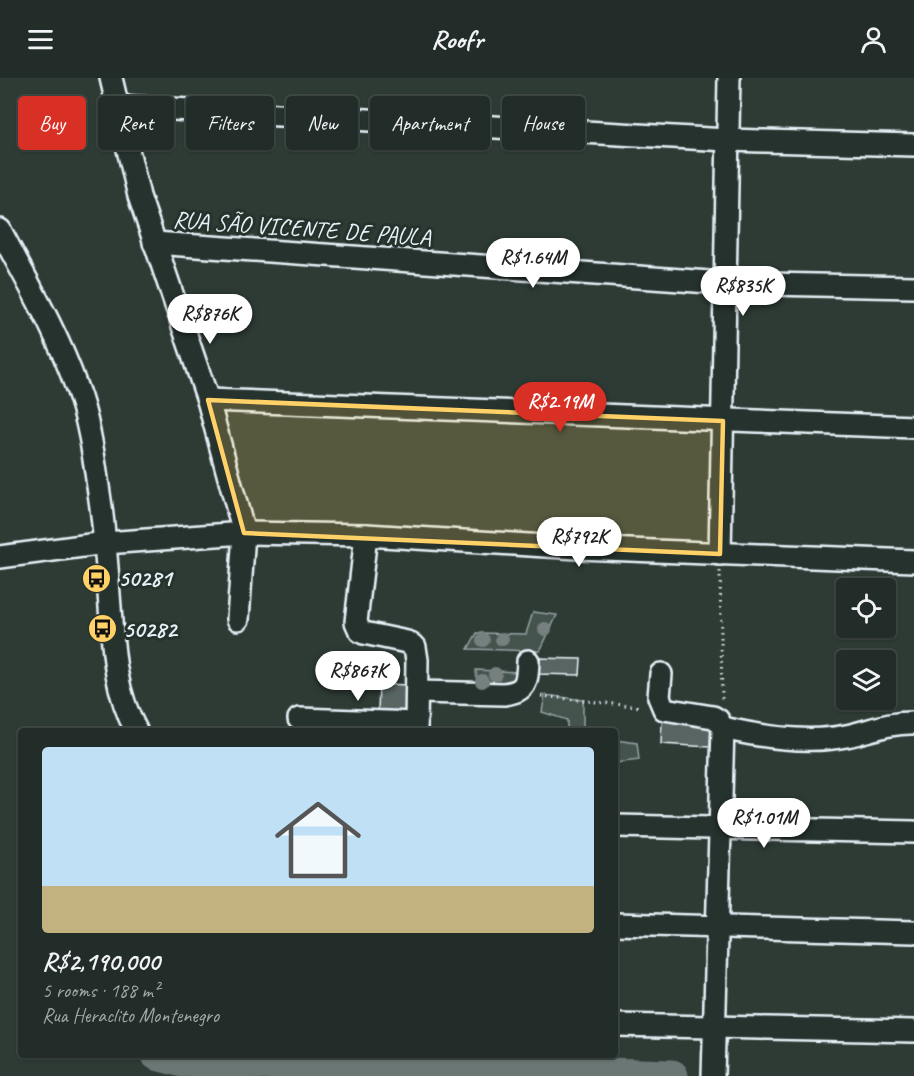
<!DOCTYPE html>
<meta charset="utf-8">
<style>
body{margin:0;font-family:Caveat,sans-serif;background:#2e3834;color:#f1f3f6;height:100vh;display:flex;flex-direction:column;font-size:22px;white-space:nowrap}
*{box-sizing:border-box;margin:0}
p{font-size:20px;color:#a2a7a8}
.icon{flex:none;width:33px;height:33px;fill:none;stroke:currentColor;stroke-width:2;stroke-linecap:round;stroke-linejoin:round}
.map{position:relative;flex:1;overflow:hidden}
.sheet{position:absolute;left:18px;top:650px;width:600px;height:330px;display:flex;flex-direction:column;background:#222c28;border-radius:6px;box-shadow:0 2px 4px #0004,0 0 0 2px #3f4845}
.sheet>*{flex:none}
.guide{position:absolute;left:18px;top:18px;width:600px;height:54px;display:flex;gap:12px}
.fabs{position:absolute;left:836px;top:500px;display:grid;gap:12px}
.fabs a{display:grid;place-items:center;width:60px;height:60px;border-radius:6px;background:#222c28;box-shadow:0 2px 4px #0004,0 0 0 2px #3f4845;font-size:30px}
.price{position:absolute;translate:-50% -51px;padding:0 14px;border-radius:21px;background:#fff;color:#222;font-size:20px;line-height:39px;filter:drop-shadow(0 2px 3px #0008)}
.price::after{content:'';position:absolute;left:50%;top:36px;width:18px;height:14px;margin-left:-9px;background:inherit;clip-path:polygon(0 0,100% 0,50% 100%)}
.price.selected{background:#d93025;color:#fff}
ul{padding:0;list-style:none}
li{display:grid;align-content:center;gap:12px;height:318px;padding:0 24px}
li span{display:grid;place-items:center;height:186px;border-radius:6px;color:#555}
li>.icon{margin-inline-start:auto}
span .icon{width:108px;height:108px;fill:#fffc;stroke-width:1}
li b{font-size:26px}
.tag{padding:0 21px;border-radius:6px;background:#222c28;box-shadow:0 2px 4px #0004,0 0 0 2px #3f4845;font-size:21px;line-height:54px}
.tag.selected{background:#d93025;color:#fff}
header{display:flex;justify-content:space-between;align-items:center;height:78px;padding:0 24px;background:#222c28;font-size:27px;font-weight:800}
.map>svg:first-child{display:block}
.green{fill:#45524e;stroke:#96a2a3;stroke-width:1.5}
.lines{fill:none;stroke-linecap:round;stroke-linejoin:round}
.river{stroke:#6b7775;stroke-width:33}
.building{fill:#596563;stroke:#e8f1f8;stroke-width:1.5}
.minor-casing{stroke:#e8f1f8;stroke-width:26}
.path{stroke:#e8f1f8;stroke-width:3;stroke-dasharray:1.5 4.5;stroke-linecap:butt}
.minor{stroke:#26332d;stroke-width:21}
.tree{fill:#75807f}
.marked{fill:#ffd166;fill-opacity:0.2;stroke:#ffd166;stroke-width:4.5;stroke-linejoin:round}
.labels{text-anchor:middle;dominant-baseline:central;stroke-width:6;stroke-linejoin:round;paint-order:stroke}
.street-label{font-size:24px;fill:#e8f1f8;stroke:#26332d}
.poi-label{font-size:24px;font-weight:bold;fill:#e8f1f8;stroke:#26332d;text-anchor:start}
</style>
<header><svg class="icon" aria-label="menu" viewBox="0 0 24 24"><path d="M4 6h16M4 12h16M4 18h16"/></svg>Roofr<svg class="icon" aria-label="person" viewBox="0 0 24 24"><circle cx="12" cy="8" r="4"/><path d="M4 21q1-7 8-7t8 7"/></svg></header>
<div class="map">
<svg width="914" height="998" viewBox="0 0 914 998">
<rect width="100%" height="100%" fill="#2e3b35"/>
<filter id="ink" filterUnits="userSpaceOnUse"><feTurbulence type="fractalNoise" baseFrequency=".0167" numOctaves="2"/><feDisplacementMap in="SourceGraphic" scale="12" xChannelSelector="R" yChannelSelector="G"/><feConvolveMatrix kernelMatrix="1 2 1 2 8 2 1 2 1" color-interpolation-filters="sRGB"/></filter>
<g filter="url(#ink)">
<g class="green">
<polygon points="533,534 557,537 540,573 468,571 477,555 526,556"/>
<polygon points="476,592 519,594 513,613 477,611"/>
<polygon points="545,617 583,622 583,652 567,652 567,642 542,634"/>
<polygon points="615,662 637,665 639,682 615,685"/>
</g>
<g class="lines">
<polyline class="river" points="157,976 183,983 672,998"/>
</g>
<g class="building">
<polygon points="535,580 581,581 580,597 535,596"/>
<polygon points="379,606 410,607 409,634 378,633"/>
<polygon points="662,640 711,643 710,669 661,666"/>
</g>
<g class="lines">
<defs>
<g id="minor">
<polyline points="111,0 139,118 208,322 244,455 238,541"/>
<polyline points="118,28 727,62 914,67"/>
<path d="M0 152C27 203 57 254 76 308 89 341 94 380 99 415 105 453 107 491 110 529 113 571 115 614 136 652"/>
<polyline points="154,165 724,205 914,209"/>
<path d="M208 322C443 329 678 342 914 349"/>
<polyline points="366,457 356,544 360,553 364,555 407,564 415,569 417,582 416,652"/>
<polyline points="720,476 729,0"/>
<polyline points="0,479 105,465 244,455 366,457 578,470 914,483"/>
<path d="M661 596 659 619 664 631 713 639 718 642 723 650C762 659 807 666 846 658 870 653 890 644 914 645"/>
<path d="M417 614 504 616C527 613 527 604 528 583"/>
<polyline points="299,641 416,645"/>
<polyline points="615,748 914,754"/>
<polyline points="615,846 914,854"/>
<polyline points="615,947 914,953"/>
<polyline points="713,998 723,650"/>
</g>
</defs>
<use href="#minor" class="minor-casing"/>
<g class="path">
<polyline points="720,493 722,622"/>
<polyline points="541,618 642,629"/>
</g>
<use href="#minor" class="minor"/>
</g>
<g class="tree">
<circle cx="545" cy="551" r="7"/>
<circle cx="502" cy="561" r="7"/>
<circle cx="483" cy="562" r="7"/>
<circle cx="495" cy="596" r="7"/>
<circle cx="482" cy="603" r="7"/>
</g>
</g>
<path class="marked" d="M208 322 723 343 720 476 244 455Z"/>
<defs>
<symbol id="bus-disc" viewBox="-11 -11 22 22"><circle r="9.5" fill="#ffd166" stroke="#26332d"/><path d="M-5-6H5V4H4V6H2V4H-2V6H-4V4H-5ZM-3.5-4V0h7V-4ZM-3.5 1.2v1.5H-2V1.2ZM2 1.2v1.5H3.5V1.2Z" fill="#111"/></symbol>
</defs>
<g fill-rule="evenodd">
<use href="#bus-disc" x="80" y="484" width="33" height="33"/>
<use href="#bus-disc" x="86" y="534" width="33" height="33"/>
</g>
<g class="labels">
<g class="street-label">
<text transform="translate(302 150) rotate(4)">RUA SÃO VICENTE DE PAULA</text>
</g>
<g class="poi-label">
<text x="118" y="500">50281</text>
<text x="123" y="551">50282</text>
</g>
</g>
</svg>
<div class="fabs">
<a><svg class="icon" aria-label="locate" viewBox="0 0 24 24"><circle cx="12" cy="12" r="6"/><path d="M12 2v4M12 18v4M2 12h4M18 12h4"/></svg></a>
<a><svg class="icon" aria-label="layers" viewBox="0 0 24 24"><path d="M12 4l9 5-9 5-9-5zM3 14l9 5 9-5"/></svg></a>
</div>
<b class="price" style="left:533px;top:211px">R$1.64M</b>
<b class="price" style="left:743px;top:239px">R$835K</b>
<b class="price" style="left:210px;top:267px">R$876K</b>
<b class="price selected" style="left:560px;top:355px">R$2.19M</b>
<b class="price" style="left:579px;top:490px">R$792K</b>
<b class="price" style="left:358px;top:624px">R$867K</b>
<b class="price" style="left:764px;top:771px">R$1.01M</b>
<div class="guide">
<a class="tag selected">Buy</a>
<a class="tag">Rent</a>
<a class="tag">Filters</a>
<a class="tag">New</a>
<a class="tag">Apartment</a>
<a class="tag">House</a>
</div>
<section class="sheet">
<ul>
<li><span style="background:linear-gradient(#bfe0f5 75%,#c2b280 0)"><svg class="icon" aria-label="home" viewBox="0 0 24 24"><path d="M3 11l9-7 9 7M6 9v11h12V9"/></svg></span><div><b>R$2,190,000</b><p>5 rooms · 188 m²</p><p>Rua Heraclito Montenegro</p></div></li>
</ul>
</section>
</div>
